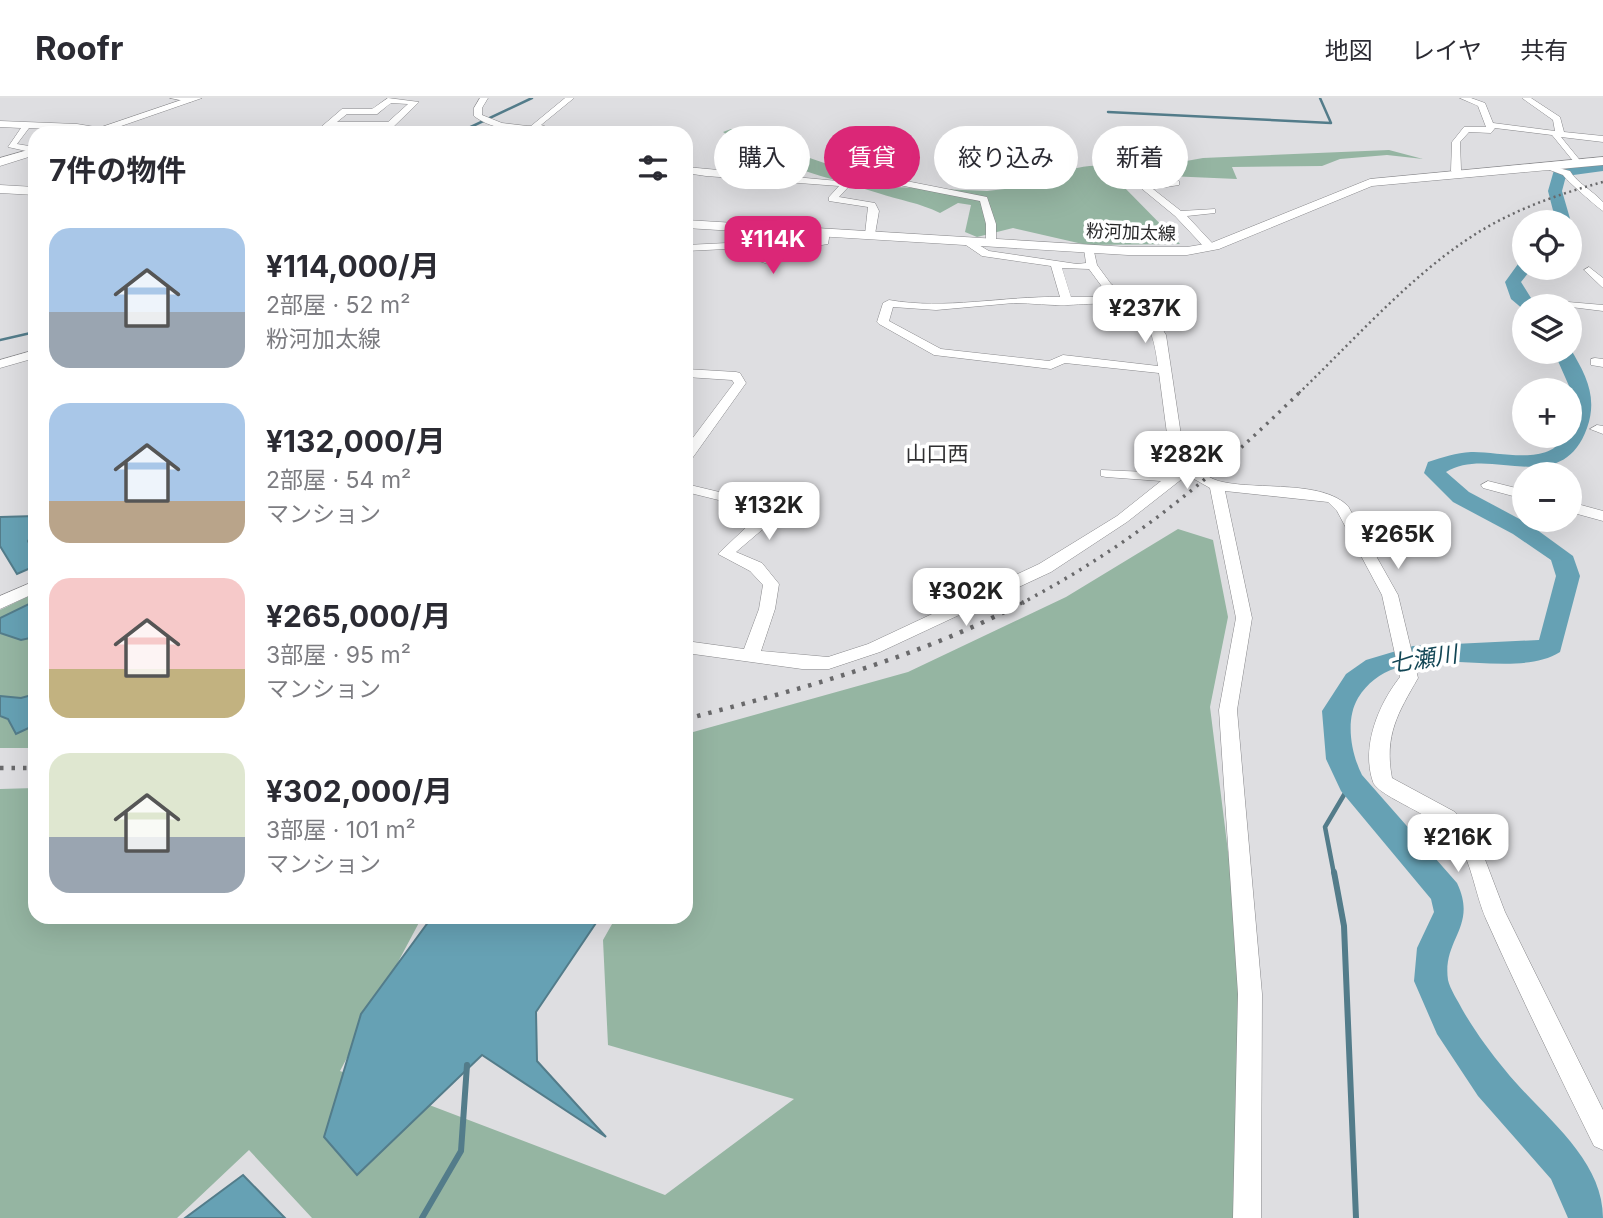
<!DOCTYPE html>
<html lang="ja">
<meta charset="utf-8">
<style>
body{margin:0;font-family:Inter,"Noto Sans JP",sans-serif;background:#f2f2f3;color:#2b2b33;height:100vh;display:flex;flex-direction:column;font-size:26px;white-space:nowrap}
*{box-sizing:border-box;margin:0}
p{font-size:23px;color:#7c7c81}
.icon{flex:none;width:38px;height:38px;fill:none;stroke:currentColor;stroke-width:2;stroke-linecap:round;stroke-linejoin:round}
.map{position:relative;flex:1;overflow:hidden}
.sheet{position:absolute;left:28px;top:28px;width:665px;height:798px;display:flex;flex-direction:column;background:#fff;border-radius:21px;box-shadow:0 7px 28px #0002}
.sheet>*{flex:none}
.banner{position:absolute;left:714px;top:28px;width:665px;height:63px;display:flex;gap:14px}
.controls{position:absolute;left:1512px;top:112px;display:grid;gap:14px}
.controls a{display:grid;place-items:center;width:70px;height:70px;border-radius:50%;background:#fff;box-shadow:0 7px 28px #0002;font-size:35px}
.price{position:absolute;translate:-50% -60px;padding:0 16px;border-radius:14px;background:#fff;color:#222;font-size:23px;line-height:46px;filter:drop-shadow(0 2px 4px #0008)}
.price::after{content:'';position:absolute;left:50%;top:42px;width:21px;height:16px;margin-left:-10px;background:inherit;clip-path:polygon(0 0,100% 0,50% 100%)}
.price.on{background:#db2777;color:#fff}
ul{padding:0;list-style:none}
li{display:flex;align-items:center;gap:21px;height:175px;padding:0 21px}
li span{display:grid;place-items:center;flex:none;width:196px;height:140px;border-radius:21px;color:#555}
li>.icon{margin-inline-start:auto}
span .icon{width:84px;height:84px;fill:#fffc;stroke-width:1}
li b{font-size:30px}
h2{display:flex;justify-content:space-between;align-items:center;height:84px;padding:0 21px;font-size:30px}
.chip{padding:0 24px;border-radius:32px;background:#fff;box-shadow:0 7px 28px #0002;font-size:24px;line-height:63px}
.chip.on{background:#db2777;color:#fff}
header{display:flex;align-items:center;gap:42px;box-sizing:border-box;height:98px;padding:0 35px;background:#fff;border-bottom:2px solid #e1e1e2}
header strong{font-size:33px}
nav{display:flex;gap:38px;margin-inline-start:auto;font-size:24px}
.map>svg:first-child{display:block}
.green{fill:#95b5a2}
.water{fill:#66a1b4;stroke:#537c8a;stroke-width:2}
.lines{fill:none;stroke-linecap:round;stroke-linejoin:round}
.stream-far2{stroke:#537c8a;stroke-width:2.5}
.stream-far1{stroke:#537c8a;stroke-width:4.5}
.stream{stroke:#537c8a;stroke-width:6}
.river{fill:#66a1b4;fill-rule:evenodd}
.minor-casing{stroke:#88888b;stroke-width:1}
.major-casing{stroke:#88888b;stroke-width:1}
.minor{fill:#fff;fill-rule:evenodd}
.major{fill:#fff;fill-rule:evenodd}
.rail-far2{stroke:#69696b;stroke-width:2.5;stroke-dasharray:2 3.5;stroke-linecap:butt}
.rail-far1{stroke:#69696b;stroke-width:3.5;stroke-dasharray:2.5 6;stroke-linecap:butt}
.rail{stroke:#69696b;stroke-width:4.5;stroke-dasharray:3.5 8;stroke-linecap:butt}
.labels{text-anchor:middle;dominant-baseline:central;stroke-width:7;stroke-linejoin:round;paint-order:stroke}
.far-street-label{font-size:18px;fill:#262627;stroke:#fff}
.far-quarter-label{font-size:21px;fill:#303032;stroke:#fff}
.water-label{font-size:23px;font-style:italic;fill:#124655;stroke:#fff}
</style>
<header>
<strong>Roofr</strong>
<nav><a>地図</a><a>レイヤ</a><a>共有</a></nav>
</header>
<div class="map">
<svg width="1603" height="1120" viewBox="0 0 1603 1120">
<rect width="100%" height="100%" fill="#dedee1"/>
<g class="green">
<path d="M731 31 764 37 801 57 894 89 987 93 1030 88 1018 73C1027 74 1038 77 1047 76 1070 74 1098 59 1119 75L1203 60 1389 52 1423 61 1387 57 1340 61 1322 68 1232 69 1237 81 1168 78 1121 86 1180 146 1087 147 1013 130 977 139 965 134 971 107 958 105 940 115C920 105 899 102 878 95 827 79 766 66 723 34Z"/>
<polygon points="1178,431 1213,442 1228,519 1210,609 1244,882 1245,1120 312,1120 249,1052 177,1120 0,1120 0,691 35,690 35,819 422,819 340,973 665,1097 794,1001 608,947 603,842 616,819 686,819 686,636 908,574 1066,499"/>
<polygon points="35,495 35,650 0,650 0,512"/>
</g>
<g class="water">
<polygon points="35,418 35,432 28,443 35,457 35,468 17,476 0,448 0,419"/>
<polygon points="35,503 35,539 21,542 0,535 0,520"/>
<polygon points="35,596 35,627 16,636 8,621 0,618 0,598 21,600"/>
<polygon points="432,819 600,819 536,914 537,963 606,1039 482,957 357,1077 324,1039 361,916"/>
<polygon points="243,1077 285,1120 185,1120"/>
</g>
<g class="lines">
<g class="stream-far2">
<polyline points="1108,14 1331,25 1320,0"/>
<polyline points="458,35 532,0"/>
<polyline points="0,242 35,234"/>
</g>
<polyline class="stream-far1" points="1334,776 1325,729 1351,685"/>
<g class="stream">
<polyline points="1334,774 1344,828 1356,1120"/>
<polyline points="422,1120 461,1053 467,967"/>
</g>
<g class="river">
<polygon points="1603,65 1603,73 1566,78 1562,93 1571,124 1556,124 1548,93 1554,72"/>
<polygon points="1524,164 1524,170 1532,170 1521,184 1536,208 1524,208 1524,212 1511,201 1505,184 1518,166"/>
<path d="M1570 250C1586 277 1598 299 1587 330 1561 402 1490 346 1446 374L1469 394 1529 426 1573 458 1580 478 1560 554C1508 587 1400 532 1358 600 1345 622 1351 655 1362 677L1457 785C1478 829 1442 841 1448 882 1450 891 1458 903 1462 911 1474 932 1490 954 1505 972 1540 1016 1603 1059 1603 1120H1568L1551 1081 1478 998 1437 936 1414 883 1417 850 1434 814 1431 801 1341 693 1326 661 1322 613 1346 576 1366 562 1413 548 1539 542 1556 478 1551 462 1513 436 1453 404 1424 375 1428 364C1443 359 1456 355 1471 354 1498 353 1550 369 1564 338H1570L1573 297 1554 254H1570Z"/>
</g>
<defs>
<g id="minor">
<polygon points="170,0 192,0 194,2 190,4"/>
<path d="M388 0 419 4 387 35H378L383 29 331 28 323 35H314L342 11H372ZM391 5 408 6 388 24H337L347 16H377Z"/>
<path d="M480 0H488L482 10V17L502 25 527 28H531L565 0H574L541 27 565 35C539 35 495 35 474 18V10Z"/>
<polygon points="1460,0 1471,0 1485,5 1493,25 1555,33 1553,22 1522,0 1531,0 1560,19 1564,34 1603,38 1603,44 1561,39 1583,66 1578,69 1552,37 1495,30 1491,35 1469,34 1460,44 1461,72 1465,76 1457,78 1451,73 1452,44 1464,29 1486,29 1478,8"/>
<polygon points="0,23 77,26 107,31 103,34 29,30 17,46 35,49 35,55 8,49 21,30 0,29"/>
<polygon points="870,65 876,65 876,74 901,82 987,99 996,126 996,144 991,147 986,144 986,126 980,103 899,87 868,77"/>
<path d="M1547 67 1570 73C1576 84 1593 93 1603 104V113C1598 110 1565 81 1563 77L1547 71Z"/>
<polygon points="686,69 849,84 851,86 839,99 875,105 879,113 875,136 870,139 865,136 868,109 829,103 829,99 839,88 706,78 686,75"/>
<polygon points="1139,81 1147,86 1179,83 1179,87 1153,91 1181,113 1215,111 1215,115 1187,118 1214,147 1214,151 1206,151 1175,118 1136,86 1136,82"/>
<polygon points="821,132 830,134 828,146 809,149 808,157 765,165 726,151 686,153 686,147 727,145 766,159 798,153 799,145 819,142"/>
<path d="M967 140 989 153 1077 166 1086 165 1084 151 1093 149 1097 167 1111 186 1154 217 1166 237 1185 364C1196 370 1210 382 1223 384 1259 392 1322 382 1348 408L1398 497 1418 580C1398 615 1384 637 1392 680L1455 714 1476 738 1505 814 1603 1012V1052L1594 1048C1557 973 1520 897 1486 821 1475 796 1472 764 1456 741 1440 719 1378 699 1373 684 1361 649 1378 607 1400 579L1382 497 1337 413 1328 404 1225 393 1252 520 1237 612 1262 896 1261 1120H1233L1238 896 1219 612 1236 520 1210 390 1187 377 1127 424 1051 474 880 554 829 571H802L686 555V543L744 551 759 511 763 487 750 473 718 456 757 419 758 417 755 411 686 394V386L765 405 774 417 763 431 736 454 762 465 779 486 775 511 761 553 828 559 868 546 1039 466 1117 418 1161 383 1106 379 1101 378V372L1171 375 1176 371 1171 366 1159 275 1065 265 1051 271 934 257 879 226 877 224 883 205 889 202C945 212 1003 198 1060 199L1051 168 982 158 963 145 962 143ZM1062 170 1089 171 1103 190 1115 199H1071ZM1014 205C1032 205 1051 208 1068 207 1128 204 1149 199 1158 268L1063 257 1049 263 941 251 889 223 893 209 936 212Z"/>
<polygon points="1589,169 1603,180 1603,190 1584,172"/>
<polygon points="1568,204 1603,207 1603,213 1563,208"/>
<polygon points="35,252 35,260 0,270 0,262"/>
<polygon points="1595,260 1603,261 1603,269 1591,267 1591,261"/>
<polygon points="686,271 736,274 740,275 746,285 691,362 686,363 686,349 734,285 732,282 686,279"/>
<polygon points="1597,327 1603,328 1603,336 1590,331"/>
<polygon points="1488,383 1524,392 1524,401 1483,390 1481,387"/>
<polygon points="1570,404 1603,413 1603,423 1570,414"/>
<polygon points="35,483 35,495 0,511 0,498"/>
</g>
<g id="major">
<polygon points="187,0 202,0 101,35 84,35"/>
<polygon points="35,50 35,57 0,68 0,60"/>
<polygon points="1603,59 1603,67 1372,88 1219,151 1187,157 1128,157 686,130 686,122 1128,149 1187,149 1211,145 1370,81"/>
<polygon points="0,87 35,89 35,97 0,95"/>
</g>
</defs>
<use href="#minor" class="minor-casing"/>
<use href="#major" class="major-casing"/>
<use href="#minor" class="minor"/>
<use href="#major" class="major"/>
<path class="rail-far2" d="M1299 295C1350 246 1407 182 1465 143 1507 114 1555 97 1603 84"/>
<path class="rail-far1" d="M1020 506C1132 447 1211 381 1301 293"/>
<g class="rail">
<path d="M686 621C801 591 918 560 1024 504"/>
<polyline points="0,670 35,670"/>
</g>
</g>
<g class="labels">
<g class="far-street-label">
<text transform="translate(1131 134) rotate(2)">粉河加太線</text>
</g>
<g class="far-quarter-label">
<text x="937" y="355">山口西</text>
</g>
<g class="water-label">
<text transform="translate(1423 561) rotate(-9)">七瀬川</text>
</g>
</g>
</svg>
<div class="controls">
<a><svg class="icon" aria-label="locate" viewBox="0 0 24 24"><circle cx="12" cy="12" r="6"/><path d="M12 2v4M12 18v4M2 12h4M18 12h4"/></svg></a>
<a><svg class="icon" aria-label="layers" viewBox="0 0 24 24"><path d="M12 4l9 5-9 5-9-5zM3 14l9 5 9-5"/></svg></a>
<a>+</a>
<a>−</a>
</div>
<b class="price on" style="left:773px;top:178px">¥114K</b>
<b class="price" style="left:1145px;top:247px">¥237K</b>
<b class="price" style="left:1187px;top:393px">¥282K</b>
<b class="price" style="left:769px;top:444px">¥132K</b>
<b class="price" style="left:1398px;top:473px">¥265K</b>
<b class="price" style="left:966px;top:530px">¥302K</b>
<b class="price" style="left:1458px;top:776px">¥216K</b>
<div class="banner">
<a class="chip">購入</a>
<a class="chip on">賃貸</a>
<a class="chip">絞り込み</a>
<a class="chip">新着</a>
</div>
<section class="sheet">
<h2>7件の物件<svg class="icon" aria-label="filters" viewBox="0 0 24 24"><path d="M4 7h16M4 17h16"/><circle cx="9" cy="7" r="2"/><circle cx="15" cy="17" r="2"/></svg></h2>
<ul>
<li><span style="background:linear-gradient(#a9c7e8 60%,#9aa5b1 0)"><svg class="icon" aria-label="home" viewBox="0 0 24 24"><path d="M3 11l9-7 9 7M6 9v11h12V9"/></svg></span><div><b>¥114,000/月</b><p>2部屋 · 52 m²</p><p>粉河加太線</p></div></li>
<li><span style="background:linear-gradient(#a9c7e8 70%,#b9a48a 0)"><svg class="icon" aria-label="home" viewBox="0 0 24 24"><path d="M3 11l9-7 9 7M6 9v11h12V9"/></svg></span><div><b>¥132,000/月</b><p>2部屋 · 54 m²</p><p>マンション</p></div></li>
<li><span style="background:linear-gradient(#f6c9c9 65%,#c2b280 0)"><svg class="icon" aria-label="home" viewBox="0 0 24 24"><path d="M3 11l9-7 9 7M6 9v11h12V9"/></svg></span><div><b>¥265,000/月</b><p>3部屋 · 95 m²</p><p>マンション</p></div></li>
<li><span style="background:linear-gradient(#dfe7d0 60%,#9aa5b1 0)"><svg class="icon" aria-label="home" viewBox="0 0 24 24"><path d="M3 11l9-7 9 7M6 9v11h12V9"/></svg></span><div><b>¥302,000/月</b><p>3部屋 · 101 m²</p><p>マンション</p></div></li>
</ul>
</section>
</div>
